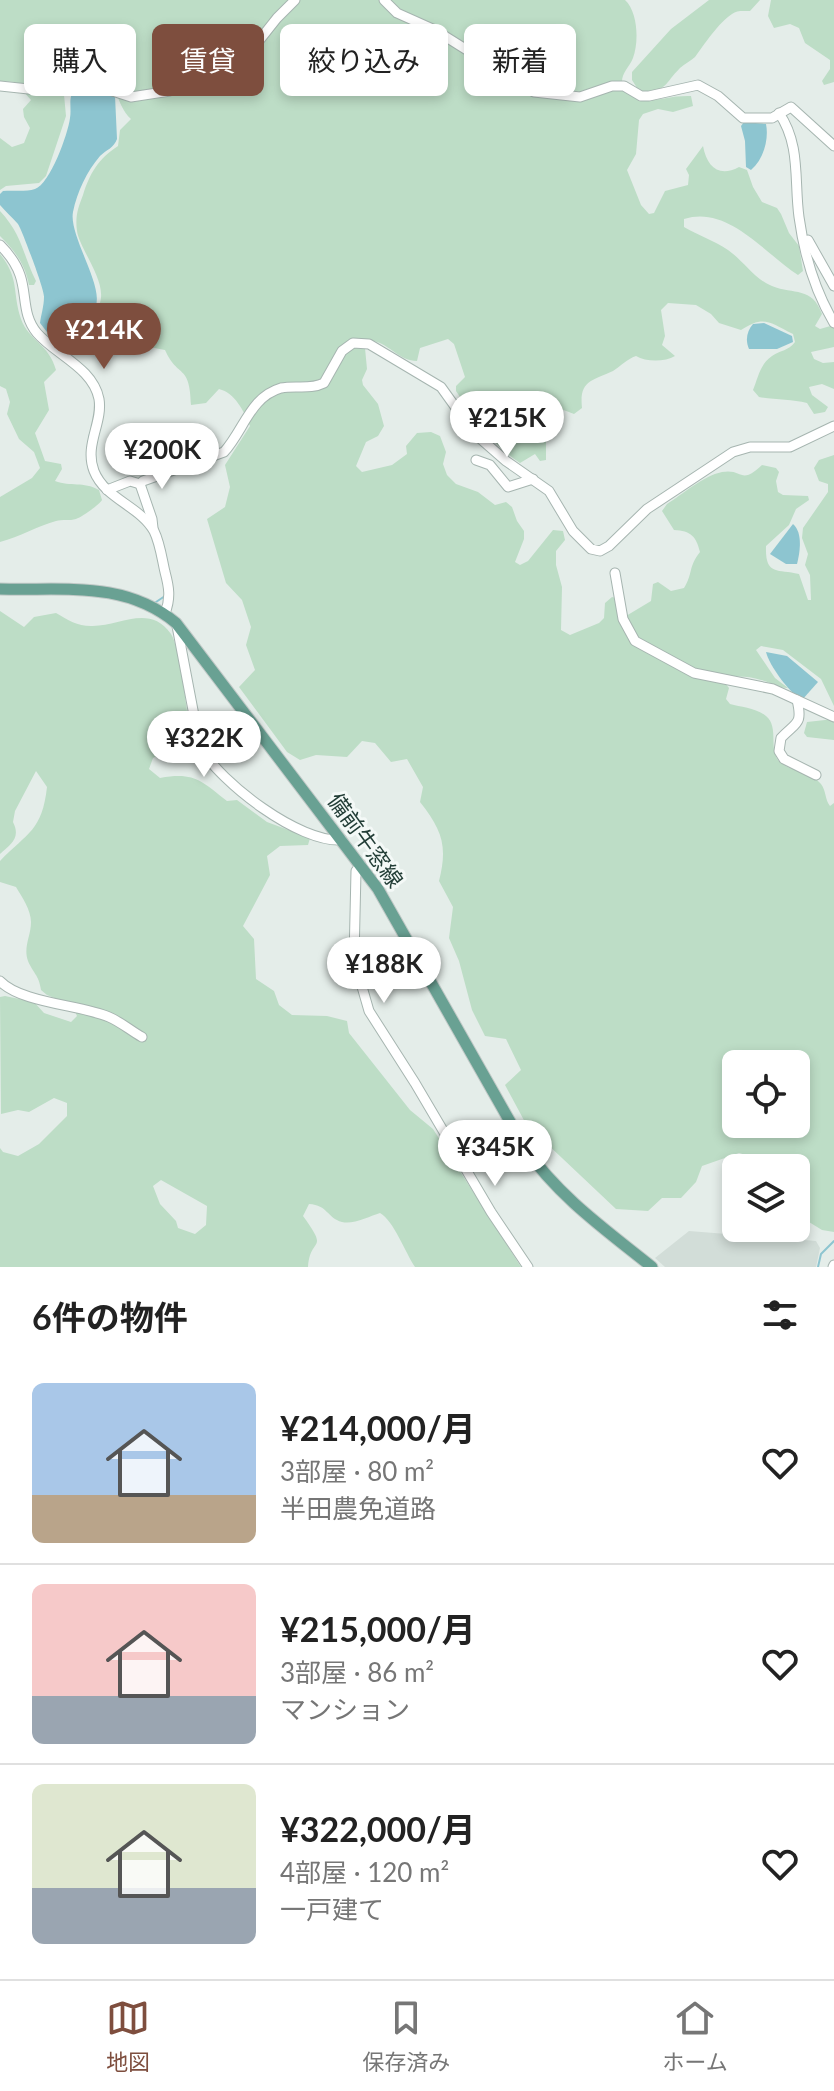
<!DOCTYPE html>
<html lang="ja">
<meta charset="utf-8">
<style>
body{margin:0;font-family:Lato,"Noto Sans JP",sans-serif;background:#f2f2f2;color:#222;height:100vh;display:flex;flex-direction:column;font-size:30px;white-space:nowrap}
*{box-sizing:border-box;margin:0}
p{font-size:26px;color:#767676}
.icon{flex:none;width:44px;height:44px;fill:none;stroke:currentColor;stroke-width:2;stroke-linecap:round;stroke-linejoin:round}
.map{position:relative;height:1267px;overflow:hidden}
.sheet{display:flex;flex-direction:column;background:#fff;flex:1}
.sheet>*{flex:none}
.top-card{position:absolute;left:24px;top:24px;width:786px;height:72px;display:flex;gap:16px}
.fabs{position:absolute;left:722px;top:1050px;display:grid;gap:16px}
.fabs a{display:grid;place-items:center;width:88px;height:88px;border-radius:12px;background:#fff;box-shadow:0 4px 12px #0003;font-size:40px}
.price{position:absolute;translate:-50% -68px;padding:0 18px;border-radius:28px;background:#fff;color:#222;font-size:26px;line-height:52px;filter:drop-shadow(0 2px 4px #0008)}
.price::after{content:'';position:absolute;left:50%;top:48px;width:24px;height:18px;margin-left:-12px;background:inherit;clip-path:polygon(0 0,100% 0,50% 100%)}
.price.selected{background:#7e4e3e;color:#fff}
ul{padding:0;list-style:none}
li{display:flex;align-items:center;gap:24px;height:200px;padding:0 32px}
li+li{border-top:2px solid #e0e0e0}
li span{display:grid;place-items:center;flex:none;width:224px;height:160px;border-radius:12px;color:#555}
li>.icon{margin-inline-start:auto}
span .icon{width:96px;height:96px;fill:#fffc;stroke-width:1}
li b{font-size:34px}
h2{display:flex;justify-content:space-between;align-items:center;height:96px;padding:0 32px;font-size:34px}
.pill{padding:0 28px;border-radius:12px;background:#fff;box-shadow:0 4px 12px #0003;font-size:28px;line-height:72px}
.pill.selected{background:#7e4e3e;color:#fff}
.tabs{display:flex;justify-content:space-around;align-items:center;height:112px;border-top:2px solid #e0e0e0;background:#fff;font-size:22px;color:#767676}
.tabs a{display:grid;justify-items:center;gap:4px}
.tabs .selected{color:#7e4e3e}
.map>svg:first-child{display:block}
.built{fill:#d2ddd8}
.green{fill:#bdddc6;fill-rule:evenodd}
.water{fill:#8dc5d0}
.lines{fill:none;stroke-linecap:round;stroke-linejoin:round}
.stream{stroke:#8dc5d0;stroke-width:2}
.minor-casing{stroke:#a6b5b0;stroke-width:11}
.major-casing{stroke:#c1c9c7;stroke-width:13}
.minor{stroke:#fff;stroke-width:9}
.major{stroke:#69a193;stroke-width:11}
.labels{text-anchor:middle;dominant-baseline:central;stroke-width:6;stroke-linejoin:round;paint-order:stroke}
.street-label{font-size:22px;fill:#233e37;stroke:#f4f9f7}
</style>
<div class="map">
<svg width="834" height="1267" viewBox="0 0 834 1267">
<rect width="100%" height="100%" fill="#e4ede9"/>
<polygon class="built" points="689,1231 816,1241 820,1248 816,1267 665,1267 655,1258"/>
<g class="green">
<path d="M0 0H625C638 12 639 42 633 58 629 68 622 72 622 82 652 112 654 95 691 96L693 106 673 112 658 109 643 114 639 120 636 154 627 170 641 205 649 214 654 213 665 191 688 185 689 175 686 169 703 146C707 167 719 178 739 167L747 170 753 187 762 202 777 208 781 214 789 233 799 246 803 271 798 275C764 253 728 205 684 219V227C698 235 715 241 728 250 744 261 754 279 772 286 794 295 812 286 822 314L815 326 820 329 834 325V347L811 352 814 359 823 363 834 362V389L822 384 809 387 812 395 828 407 825 412 814 414 807 403C792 399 775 400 759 397L753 390C758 378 760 364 772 356 781 350 788 351 795 342L793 334C769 322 764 315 741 330L719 323 711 314 696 305 668 303 661 310 665 336 662 345 675 356C665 362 646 362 636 356 627 359 621 366 613 371 592 381 579 380 582 408L574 414 561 409 546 420 550 432 546 437V460L540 461 535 454 520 463C492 445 474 418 456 391V386L465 377 454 344 448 339 420 348 417 361C400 361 390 345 374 341L365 348 367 369 362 380 363 385 378 404 384 426 378 436 366 442 356 466 362 472 392 465 407 454 406 446 417 433 431 432 440 436 446 452 443 464 447 475 456 484 478 492 495 505 506 502 512 507 517 521 524 531V539L515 562 520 565 528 561 553 530 563 531 565 540 556 551V565L562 587 561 630 570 635 599 623 604 618 605 603 612 597 616 598 626 616 651 601 653 584 658 582 671 591 684 588C693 574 688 567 700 552 696 536 691 531 674 530L662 511 667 504C683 494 703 476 722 472 743 468 740 486 762 465L776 468 779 472 776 481 778 492 783 495 808 496 809 500 796 509 789 525 766 546C765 576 777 569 799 574L808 600H811L810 575 805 565 808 554 802 538 803 528 828 492V484L819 481 814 468 819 460 834 455V706L821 679 783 650 761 646 756 650 775 678 788 688C778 688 771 682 761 680 750 676 738 676 726 677L725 683 729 688 726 699 730 704C741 707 756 708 766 716 780 727 767 752 781 763 793 772 810 771 821 784 826 790 825 800 830 806L834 803V1232L822 1230 796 1214V1168H757L756 1158 739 1153 702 1166 696 1182 681 1198H662L648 1211 616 1209 526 1124 505 1085 521 1070 506 1039 485 1036 472 1010 459 961 449 938 453 907 439 881C448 846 442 830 420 802L423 787 407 759 391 762 375 743 362 741 347 757 316 755 300 760 287 752 239 687 255 670 246 645 251 627 242 600 226 583 207 519 225 507 230 487 225 465 250 426C244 411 235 393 219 389L206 403 191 405C190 363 178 379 165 350 144 346 120 340 106 323L66 347 51 338 52 333C60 329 92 314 95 311 115 290 80 252 77 231 75 216 78 208 83 195 90 173 98 159 118 146L120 130 131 119C112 102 108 53 111 28 79 38 93 53 77 70 72 75 67 78 63 84L66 116 46 176 39 183 6 186 0 190V138L12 147 24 143 30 128 24 117 23 109 31 100 15 82 0 81ZM736 1064H796V1124H736Z"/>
<path d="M709 0H760L750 11C743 11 737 10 732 14 719 22 704 45 695 57 691 61 684 64 680 68 663 85 668 92 639 91L632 80V72L671 29Z"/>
<polygon points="771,0 834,0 834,82 824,85 822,81 830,69 830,60 805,43 799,28 790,24 774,28 768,16"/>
<path d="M0 211C23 236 22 253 36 281L34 285H29C25 264 15 251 0 236Z"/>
<path d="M0 254C20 279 12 292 21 319 29 341 49 344 56 370L44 382 49 410 35 433 45 461 61 464 62 469 55 481C71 487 83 481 99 490L102 500C99 505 82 517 76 519 70 521 62 519 56 521 37 526 20 537 0 542V497L32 478 40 468 34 452 19 439 7 414 10 402 6 389 0 386Z"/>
<path d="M0 611 24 627 34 617 56 613C68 620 77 626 91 626 119 627 149 603 171 634 180 648 186 705 189 725L186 740 153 758 149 769 160 778C194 772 200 780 227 801L237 800 267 822 310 838 308 845 280 846 267 856 270 875 243 926 254 939 256 979 274 991 279 1005 292 1015 327 1016 347 1021 349 1033 410 1110 433 1129 521 1267H415C405 1252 394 1221 380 1213 370 1216 353 1225 342 1222 327 1218 328 1205 309 1204L303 1216C330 1253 310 1236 308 1267H0V1148L3 1152 18 1156 39 1144 67 1116V1103L54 1098 29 1112 18 1110 1 1114 0 997 5 996 34 1002 44 1013 71 1022 77 1016 72 1005 47 995 41 990C39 975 33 973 28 961 23 947 31 936 31 922 31 910 22 897 16 887L0 882V861C28 832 42 831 47 787L36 771 15 811 13 822C21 838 11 844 0 854ZM161 1180 207 1206 206 1225 195 1234 178 1228 176 1221 160 1204 153 1186Z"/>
<polygon points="834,719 834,740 807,737 804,733 807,722"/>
</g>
<g class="water">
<path d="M76 88 99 89 115 96 117 139C114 148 106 150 100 156 87 171 77 192 73 212 68 237 111 296 92 311 88 315 79 315 74 317 65 322 56 328 47 332L40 323C41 315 44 306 44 297 45 291 22 230 18 224 12 217 5 211 0 205V194L3 191C13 190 26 192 35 189 50 184 68 134 70 118 72 106 67 97 76 88Z"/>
<path d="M744 122 766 124C769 139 764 159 751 170L746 167 745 141 741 126Z"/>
<path d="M764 323 792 336 793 342 777 349H749C745 340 747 331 753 324Z"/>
<path d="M793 524C803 533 800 552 797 564H786L770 554Z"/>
<path d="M766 652 787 656 818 682 802 700C790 694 769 665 766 652Z"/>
</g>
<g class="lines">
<g class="stream">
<polyline points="87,451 90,434"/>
<polyline points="156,602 165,596"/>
<polyline points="818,1267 821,1254 834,1241"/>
</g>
<defs>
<g id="minor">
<polyline points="384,0 397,13 435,30 534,92 580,97 612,86 624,86 641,96 649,96 698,85 718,96 743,118 772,118 791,107 834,146"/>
<polyline points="0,86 38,90 80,84 94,85 131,97 170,91 254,47 277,18 295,0"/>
<path d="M779 113C801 145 794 181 799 217 804 254 815 291 834 323"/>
<polyline points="808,240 834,286"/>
<path d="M0 245C9 254 16 263 20 275 27 295 22 315 37 333 56 355 93 368 99 399 103 423 84 445 94 471 105 499 140 506 154 531 160 543 162 559 165 572 169 587 171 598 165 613"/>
<polyline points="476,460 490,465 508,487 533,479"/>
<polyline points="107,490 130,481 140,484"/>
<path d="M153 528 152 519 140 484 143 481 224 452C244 430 250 397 281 388 296 385 310 390 324 383L342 351 353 343 369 344 441 387 474 433 506 461 549 491 573 531 591 549 600 551 609 546 647 509 733 452 750 447H790L834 426"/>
<polyline points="615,573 623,619 635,641 694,673 773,689 834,717"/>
<path d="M177 626 200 747C221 783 299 843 342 840"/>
<path d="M797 700C803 725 796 722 781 738L779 751 784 759 816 775"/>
<polyline points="361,865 356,871 354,959 369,1011 415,1083 491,1212 528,1267"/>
<path d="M0 981C21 1003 81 1005 109 1017 121 1022 131 1031 142 1037"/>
<polyline points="833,1267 834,1265"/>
</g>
<path id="major" d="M0 589C63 591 124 580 176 623L378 889 525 1148C559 1197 606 1230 652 1267"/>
</defs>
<use href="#minor" class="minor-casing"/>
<use href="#major" class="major-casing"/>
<use href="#minor" class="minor"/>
<use href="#major" class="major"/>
</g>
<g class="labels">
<g class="street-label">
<text transform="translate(366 840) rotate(54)">備前牛窓線</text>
</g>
</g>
</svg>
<div class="fabs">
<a><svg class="icon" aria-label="locate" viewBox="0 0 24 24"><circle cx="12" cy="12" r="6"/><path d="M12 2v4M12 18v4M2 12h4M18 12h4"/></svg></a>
<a><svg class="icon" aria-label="layers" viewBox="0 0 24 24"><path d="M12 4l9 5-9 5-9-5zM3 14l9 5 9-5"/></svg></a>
</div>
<b class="price selected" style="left:104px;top:371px">¥214K</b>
<b class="price" style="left:507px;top:459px">¥215K</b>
<b class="price" style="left:162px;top:491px">¥200K</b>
<b class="price" style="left:204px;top:779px">¥322K</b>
<b class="price" style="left:384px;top:1005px">¥188K</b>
<b class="price" style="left:495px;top:1188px">¥345K</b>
<div class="top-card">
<a class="pill">購入</a>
<a class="pill selected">賃貸</a>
<a class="pill">絞り込み</a>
<a class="pill">新着</a>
</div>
</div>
<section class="sheet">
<h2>6件の物件<svg class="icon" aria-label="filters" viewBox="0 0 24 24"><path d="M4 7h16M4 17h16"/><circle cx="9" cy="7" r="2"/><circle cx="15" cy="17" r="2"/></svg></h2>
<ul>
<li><span style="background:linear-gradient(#a9c7e8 70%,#b9a48a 0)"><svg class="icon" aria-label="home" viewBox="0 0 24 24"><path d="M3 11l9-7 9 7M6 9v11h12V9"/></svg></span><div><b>¥214,000/月</b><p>3部屋 · 80 m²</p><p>半田農免道路</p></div><svg class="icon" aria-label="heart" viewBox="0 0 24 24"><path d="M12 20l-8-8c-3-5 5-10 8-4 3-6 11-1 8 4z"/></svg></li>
<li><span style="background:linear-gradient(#f6c9c9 70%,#9aa5b1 0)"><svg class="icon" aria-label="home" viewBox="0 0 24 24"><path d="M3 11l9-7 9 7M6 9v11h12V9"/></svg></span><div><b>¥215,000/月</b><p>3部屋 · 86 m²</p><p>マンション</p></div><svg class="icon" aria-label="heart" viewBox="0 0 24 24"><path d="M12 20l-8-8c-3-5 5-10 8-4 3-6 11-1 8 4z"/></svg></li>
<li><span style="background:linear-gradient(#dfe7d0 65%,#9aa5b1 0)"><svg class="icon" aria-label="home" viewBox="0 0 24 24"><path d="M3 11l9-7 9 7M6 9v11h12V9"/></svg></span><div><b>¥322,000/月</b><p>4部屋 · 120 m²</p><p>一戸建て</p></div><svg class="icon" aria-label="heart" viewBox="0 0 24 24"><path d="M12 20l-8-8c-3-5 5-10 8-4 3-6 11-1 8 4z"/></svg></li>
</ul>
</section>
<nav class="tabs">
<a class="selected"><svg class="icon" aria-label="map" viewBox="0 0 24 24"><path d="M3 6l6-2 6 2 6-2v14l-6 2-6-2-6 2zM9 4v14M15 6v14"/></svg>地図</a>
<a><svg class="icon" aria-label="saved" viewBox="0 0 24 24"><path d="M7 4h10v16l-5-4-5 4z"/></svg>保存済み</a>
<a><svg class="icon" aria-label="home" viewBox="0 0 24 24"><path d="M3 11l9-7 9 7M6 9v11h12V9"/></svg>ホーム</a>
</nav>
